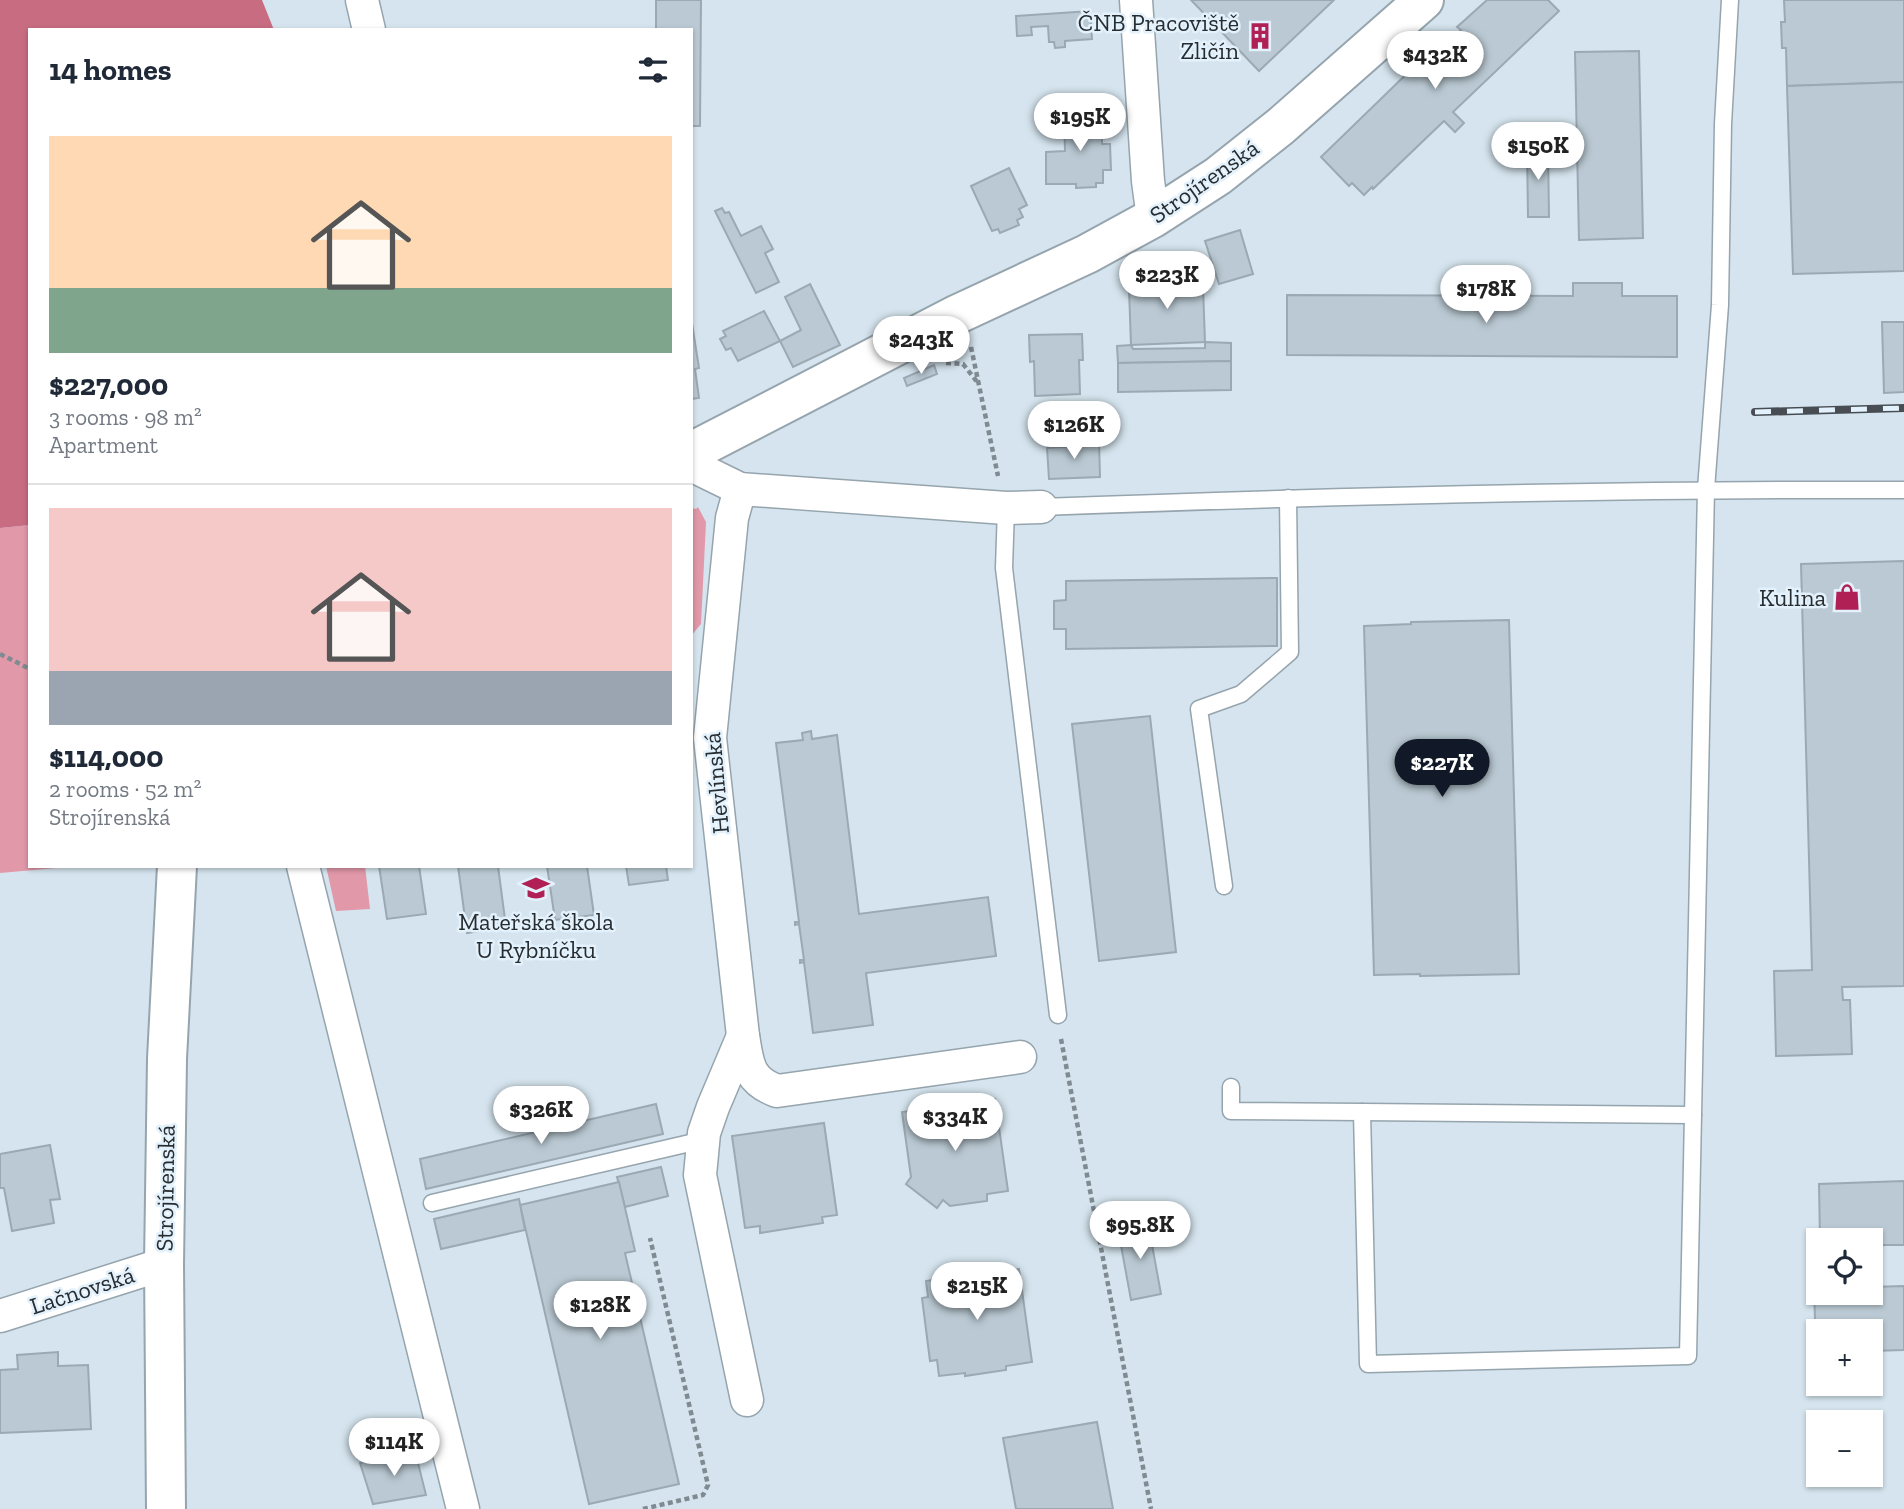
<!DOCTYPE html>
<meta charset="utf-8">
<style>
body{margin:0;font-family:"Zilla Slab",serif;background:#f6f6f7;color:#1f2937;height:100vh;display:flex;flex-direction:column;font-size:26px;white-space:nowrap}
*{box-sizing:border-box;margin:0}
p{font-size:23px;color:#747a83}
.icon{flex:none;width:38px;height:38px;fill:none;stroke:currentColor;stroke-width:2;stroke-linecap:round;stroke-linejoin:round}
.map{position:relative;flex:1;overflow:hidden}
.sheet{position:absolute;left:28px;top:28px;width:665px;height:840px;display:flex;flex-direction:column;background:#fff;border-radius:0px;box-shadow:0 2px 5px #0004}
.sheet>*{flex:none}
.fabs{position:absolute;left:1806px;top:1228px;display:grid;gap:14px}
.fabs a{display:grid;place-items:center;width:77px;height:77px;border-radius:0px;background:#fff;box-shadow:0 2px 5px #0004;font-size:35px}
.price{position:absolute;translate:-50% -60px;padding:0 16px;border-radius:24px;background:#fff;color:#222;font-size:23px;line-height:46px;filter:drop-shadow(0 2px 4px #0008)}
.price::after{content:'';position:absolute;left:50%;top:42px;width:21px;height:16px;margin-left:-10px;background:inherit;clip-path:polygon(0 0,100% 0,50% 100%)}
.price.on{background:#111827;color:#fff}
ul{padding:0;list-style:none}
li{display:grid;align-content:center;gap:14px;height:371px;padding:0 21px}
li+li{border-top:2px solid #e0e1e3}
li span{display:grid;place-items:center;height:217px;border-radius:0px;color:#555}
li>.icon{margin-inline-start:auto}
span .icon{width:126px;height:126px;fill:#fffc;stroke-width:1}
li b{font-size:30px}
h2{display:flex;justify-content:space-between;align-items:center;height:84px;padding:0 21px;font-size:30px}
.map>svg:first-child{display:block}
.green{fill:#e198a8}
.water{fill:#c86c81}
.building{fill:#bac9d3;stroke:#9ba9b3;stroke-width:2}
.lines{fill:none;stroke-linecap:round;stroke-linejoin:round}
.lane-casing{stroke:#95a4ad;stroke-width:19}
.street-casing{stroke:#95a4ad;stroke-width:35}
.secondary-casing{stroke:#95a4ad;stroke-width:42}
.path{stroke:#7f8a91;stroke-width:4.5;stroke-dasharray:5 3.5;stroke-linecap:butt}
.lane{stroke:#fff;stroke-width:16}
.street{stroke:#fff;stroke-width:32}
.secondary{stroke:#fff;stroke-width:38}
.rail-casing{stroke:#474d53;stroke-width:8}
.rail{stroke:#e2f1fb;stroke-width:5;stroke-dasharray:16;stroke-linecap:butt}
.labels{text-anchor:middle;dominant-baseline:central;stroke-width:5;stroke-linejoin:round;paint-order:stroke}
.poi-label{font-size:24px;fill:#272c30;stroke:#e2f1fb;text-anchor:end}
.street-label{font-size:24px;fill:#272c30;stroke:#e2f1fb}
</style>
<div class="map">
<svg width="1904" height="1509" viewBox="0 0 1904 1509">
<rect width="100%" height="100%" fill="#d5e4ee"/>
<g class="green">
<polygon points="691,503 692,508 696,509 698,507 706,522 701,624 691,636"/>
<polygon points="30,525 30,866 79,866 0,873 0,528"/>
<polygon points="326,866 365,866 370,909 336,911"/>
</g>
<polygon class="water" points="0,0 262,0 274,30 30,30 30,525 0,528"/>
<g class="building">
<polygon points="656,0 701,0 700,126 691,126 691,30 656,30"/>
<polygon points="1191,0 1334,0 1259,71"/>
<polygon points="1487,0 1548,0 1559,11 1453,112 1464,123 1455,132 1444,121 1373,189 1372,187 1364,195 1352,183 1349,186 1321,157 1423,58 1427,63 1461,30 1457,27"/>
<polygon points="1784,0 1904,0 1904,82 1787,86 1786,48 1782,48 1781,22 1785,22"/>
<polygon points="1090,11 1092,39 1065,41 1065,47 1055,48 1054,42 1049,42 1048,26 1031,27 1032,35 1017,36 1016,16"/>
<polygon points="1639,51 1643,238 1579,240 1575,52"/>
<polygon points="1904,82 1904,271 1793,274 1787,86"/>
<polygon points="1102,112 1102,144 1110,144 1111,170 1103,170 1103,183 1096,183 1096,187 1076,188 1076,184 1046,184 1046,152 1065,151 1064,113"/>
<polygon points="1527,147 1548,147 1549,217 1528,217"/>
<polygon points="1009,168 1027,205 1019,209 1023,217 1017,220 1019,225 1000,233 998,229 992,231 971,186"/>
<polygon points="722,208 725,213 729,212 741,236 761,226 773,249 765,253 779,282 756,293 715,211"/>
<polygon points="1240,230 1253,274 1219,284 1205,241"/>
<polygon points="1183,270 1183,287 1203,287 1205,342 1131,345 1129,289 1149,289 1148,271"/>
<polygon points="1573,283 1622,283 1622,296 1677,296 1677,357 1287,355 1287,295 1573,296"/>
<polygon points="810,284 840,345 793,367 780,341 801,330 785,297"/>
<polygon points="764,311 780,341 738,361 731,348 726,350 720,339 726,336 723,331"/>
<polygon points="691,317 699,368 695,369 699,398 691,399"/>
<polygon points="1882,322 1904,322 1904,392 1884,393"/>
<polygon points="1082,334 1083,360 1079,360 1080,394 1035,396 1034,361 1030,362 1029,335"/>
<polygon points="1205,342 1231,343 1231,361 1118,363 1117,346 1131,345 1133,349 1205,348"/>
<polygon points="1231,361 1231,390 1118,392 1118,363"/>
<polygon points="934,365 937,374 907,386 904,378"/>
<polygon points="1099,442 1100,477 1049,479 1047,448 1077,446 1077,443"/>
<polygon points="1904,561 1904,986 1842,987 1843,1000 1850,1000 1852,1054 1776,1056 1774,971 1812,970 1801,564"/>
<polygon points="1277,578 1277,646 1066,649 1066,629 1054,629 1054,601 1066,600 1066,581"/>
<polygon points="1509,620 1519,974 1420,976 1420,974 1374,975 1364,626 1411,624 1411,622"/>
<polygon points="1150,716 1176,952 1099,961 1072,724"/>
<polygon points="811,731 812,739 837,735 859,914 988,897 996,956 866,973 873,1025 813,1033 804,962 800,963 800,960 804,960 799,924 795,925 795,922 799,922 776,743 803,740 802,733"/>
<polygon points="379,866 419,866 426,914 387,919"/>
<polygon points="458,866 498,866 506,927 467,933"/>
<polygon points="547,866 587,866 594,915 555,920"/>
<polygon points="626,866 666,866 668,880 629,885"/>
<polygon points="995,1099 1008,1191 987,1194 987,1201 950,1206 943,1200 937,1208 906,1184 911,1177 902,1112"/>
<polygon points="656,1104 663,1134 426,1189 420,1159"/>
<polygon points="824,1123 837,1215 822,1217 823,1223 760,1233 760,1226 745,1228 732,1136"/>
<polygon points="50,1145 60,1199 50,1200 54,1223 12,1231 4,1188 0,1188 0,1154"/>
<polygon points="661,1167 668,1196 625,1207 617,1177"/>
<polygon points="1904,1181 1904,1245 1871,1245 1871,1241 1820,1241 1819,1184"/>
<polygon points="619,1182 635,1251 625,1253 679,1484 589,1504 520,1205"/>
<polygon points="519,1199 525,1230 441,1249 434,1219"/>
<polygon points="1148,1223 1161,1294 1131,1300 1118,1229"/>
<polygon points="992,1268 993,1273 1019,1269 1032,1362 1006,1366 1006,1370 965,1376 965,1373 939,1376 937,1360 930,1361 922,1298 928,1297 926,1281 952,1277 951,1274"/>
<polygon points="1904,1286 1904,1350 1871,1351 1871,1332 1818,1332 1818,1352 1816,1352 1814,1288 1818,1288 1818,1293 1871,1293 1871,1287"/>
<polygon points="58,1352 58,1366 88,1365 91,1429 0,1433 0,1370 18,1369 17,1355"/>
<polygon points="1097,1422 1113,1509 1016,1509 1003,1438"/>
<polygon points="415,1451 426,1495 373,1504 360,1463"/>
</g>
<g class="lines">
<defs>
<g id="lane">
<path d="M1041 507C1328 496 1616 489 1904 490"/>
<polyline points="1006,508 1004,568 1058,1015"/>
<polyline points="1224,886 1199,709 1241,694 1290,652 1288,498"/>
<polyline points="1231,1087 1231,1111 1362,1112 1368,1364 1688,1356 1706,489 1720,305 1723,124 1730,0"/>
<polyline points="1362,1112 1693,1115"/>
<polyline points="432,1203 703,1140"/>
</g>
<g id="street">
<polyline points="362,0 369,30"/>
<polyline points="1136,0 1148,181 1153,218"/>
<polyline points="691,465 740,489 1006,508 1041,507"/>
<path d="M740 489 732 518 710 738 743 1036C748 1063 747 1080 777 1091L1020 1057"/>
<polyline points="303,866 463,1509"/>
<polyline points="743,1036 713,1107 704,1133 700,1175 747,1400"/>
<polyline points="0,1316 164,1264"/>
</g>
<g id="secondary">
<polyline points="691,452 958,314 1087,254 1153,218 1218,176 1281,126 1424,0"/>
<polyline points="166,1509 164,1264 167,1059 177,866"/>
</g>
</defs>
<use href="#lane" class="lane-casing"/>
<use href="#street" class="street-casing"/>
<use href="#secondary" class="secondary-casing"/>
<g class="path">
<polyline points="971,347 998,476"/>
<polyline points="946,363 963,364 978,383"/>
<polyline points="0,654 30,669"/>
<polyline points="1061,1039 1151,1509"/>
<polyline points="643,1509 703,1495 708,1485 650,1238"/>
</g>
<use href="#lane" class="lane"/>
<use href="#street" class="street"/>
<use href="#secondary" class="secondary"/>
<defs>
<polyline id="rail" points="1755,412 1904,408"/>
</defs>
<use href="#rail" class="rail-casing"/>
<use href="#rail" class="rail"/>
</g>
<defs>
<symbol id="building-bare" viewBox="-9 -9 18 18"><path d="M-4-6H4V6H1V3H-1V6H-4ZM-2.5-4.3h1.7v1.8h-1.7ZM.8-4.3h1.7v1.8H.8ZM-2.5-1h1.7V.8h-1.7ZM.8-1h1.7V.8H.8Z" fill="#b02054" stroke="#e2f1fb" stroke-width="2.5" paint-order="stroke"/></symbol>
<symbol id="shop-bare" viewBox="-9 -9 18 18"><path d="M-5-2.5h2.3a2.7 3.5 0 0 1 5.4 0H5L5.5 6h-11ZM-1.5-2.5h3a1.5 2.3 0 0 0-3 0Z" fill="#b02054" stroke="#e2f1fb" stroke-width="2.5" paint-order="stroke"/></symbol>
<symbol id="school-bare" viewBox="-9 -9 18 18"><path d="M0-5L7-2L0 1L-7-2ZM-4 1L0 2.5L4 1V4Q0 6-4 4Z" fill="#b02054" stroke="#e2f1fb" stroke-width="2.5" paint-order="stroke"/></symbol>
</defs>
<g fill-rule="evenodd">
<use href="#building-bare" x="1241" y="17" width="38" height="38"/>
<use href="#shop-bare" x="1828" y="578" width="38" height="38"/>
<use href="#school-bare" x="517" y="869" width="38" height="38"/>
</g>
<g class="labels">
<g class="poi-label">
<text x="1239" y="22">ČNB Pracoviště<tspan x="1239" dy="28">Zličín</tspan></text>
<text x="1826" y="597">Kulina</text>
<text x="536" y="921" text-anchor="middle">Mateřská škola<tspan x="536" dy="28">U Rybníčku</tspan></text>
</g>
<g class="street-label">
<text transform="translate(1204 181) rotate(-35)">Strojírenská</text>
<text transform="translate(716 783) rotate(-95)">Hevlínská</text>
<text transform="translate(165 1188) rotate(-89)">Strojírenská</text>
<text transform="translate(82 1290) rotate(-18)">Lačnovská</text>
</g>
</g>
</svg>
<div class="fabs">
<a><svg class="icon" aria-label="locate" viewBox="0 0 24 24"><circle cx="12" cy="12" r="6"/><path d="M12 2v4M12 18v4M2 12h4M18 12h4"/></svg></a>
<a>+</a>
<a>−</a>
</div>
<b class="price" style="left:1435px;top:91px">$432K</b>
<b class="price" style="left:1080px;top:153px">$195K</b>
<b class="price" style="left:1538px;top:182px">$150K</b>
<b class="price" style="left:1167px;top:311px">$223K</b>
<b class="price" style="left:1486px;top:325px">$178K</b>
<b class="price" style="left:921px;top:376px">$243K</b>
<b class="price" style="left:1074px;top:461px">$126K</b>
<b class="price on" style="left:1442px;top:799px">$227K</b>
<b class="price" style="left:541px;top:1146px">$326K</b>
<b class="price" style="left:955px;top:1153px">$334K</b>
<b class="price" style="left:1140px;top:1261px">$95.8K</b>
<b class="price" style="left:977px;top:1322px">$215K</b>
<b class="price" style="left:600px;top:1341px">$128K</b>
<b class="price" style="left:394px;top:1478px">$114K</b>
<section class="sheet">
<h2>14 homes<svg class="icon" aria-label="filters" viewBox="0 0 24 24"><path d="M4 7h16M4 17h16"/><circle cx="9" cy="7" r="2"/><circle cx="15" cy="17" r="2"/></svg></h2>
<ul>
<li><span style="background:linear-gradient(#ffd9b3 70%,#7fa58c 0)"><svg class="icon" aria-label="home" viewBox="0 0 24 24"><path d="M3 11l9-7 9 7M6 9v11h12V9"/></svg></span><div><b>$227,000</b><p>3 rooms · 98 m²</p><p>Apartment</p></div></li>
<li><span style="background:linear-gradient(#f6c9c9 75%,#9aa5b1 0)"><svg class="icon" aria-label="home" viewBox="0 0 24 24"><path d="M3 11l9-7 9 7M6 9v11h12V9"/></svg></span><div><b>$114,000</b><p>2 rooms · 52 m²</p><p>Strojírenská</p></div></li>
</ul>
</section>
</div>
